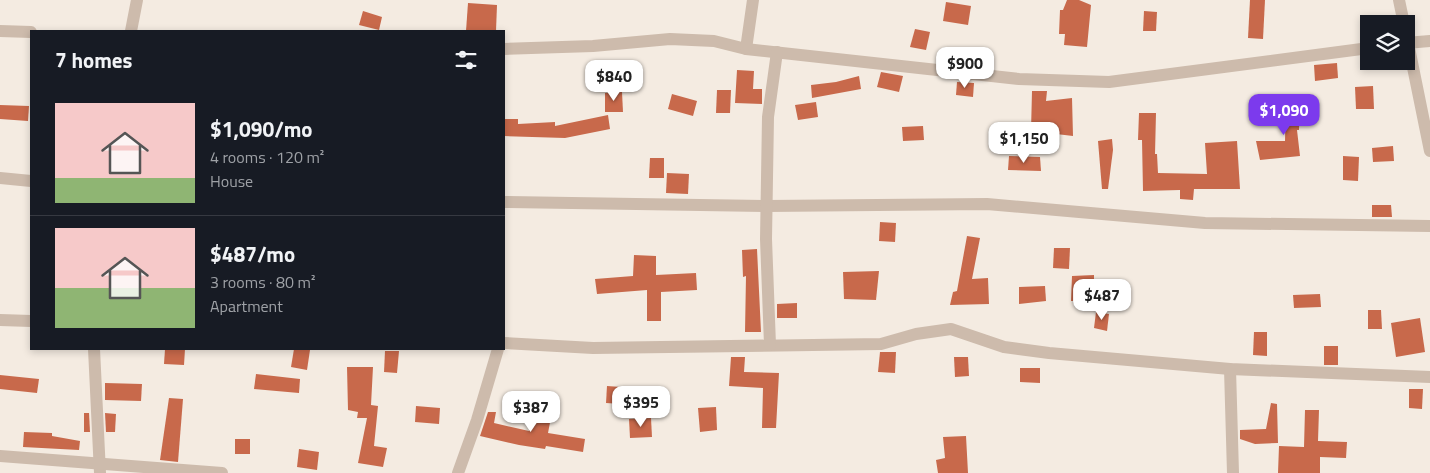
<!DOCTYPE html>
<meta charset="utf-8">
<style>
body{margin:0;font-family:"Titillium Web",sans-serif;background:#242831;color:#f1f3f6;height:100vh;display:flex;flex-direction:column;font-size:19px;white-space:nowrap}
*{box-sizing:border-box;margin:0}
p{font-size:16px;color:#9ea1a6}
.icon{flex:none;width:28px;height:28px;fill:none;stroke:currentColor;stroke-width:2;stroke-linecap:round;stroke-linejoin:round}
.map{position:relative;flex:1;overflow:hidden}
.details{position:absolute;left:30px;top:30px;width:475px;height:320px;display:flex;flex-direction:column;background:#171b24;border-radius:0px;box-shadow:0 2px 8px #0003}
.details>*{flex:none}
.tools{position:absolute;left:1360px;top:15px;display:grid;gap:10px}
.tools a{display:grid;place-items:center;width:55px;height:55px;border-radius:0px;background:#171b24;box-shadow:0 2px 8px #0003;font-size:25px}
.price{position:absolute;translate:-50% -42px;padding:0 11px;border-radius:10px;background:#fff;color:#222;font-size:16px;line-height:32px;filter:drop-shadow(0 1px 2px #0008)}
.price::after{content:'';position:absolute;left:50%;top:30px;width:15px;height:11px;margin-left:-8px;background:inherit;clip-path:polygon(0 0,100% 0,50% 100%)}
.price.current{background:#7c3aed;color:#fff}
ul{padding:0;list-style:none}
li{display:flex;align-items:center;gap:15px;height:125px;padding:0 25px}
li+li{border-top:1px solid #363941}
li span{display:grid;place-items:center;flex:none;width:140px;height:100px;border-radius:0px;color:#555}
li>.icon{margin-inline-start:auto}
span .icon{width:60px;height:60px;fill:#fffc;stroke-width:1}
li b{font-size:21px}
h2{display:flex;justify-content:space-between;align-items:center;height:60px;padding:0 25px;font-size:21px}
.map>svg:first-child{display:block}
.building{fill:#c8694b}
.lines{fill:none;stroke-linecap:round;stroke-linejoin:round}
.minor{stroke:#cdbbac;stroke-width:12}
</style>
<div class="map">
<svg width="1430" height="473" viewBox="0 0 1430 473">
<rect width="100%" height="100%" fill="#f4ebe1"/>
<g class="building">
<polygon points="1067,0 1079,0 1091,5 1087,47 1064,45 1065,34 1059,34 1060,10 1063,10"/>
<polygon points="1250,0 1265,0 1263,39 1248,38"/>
<polygon points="946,2 971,6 968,25 943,21"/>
<polygon points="468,3 497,5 496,31 466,31"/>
<polygon points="363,11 382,17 379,30 359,25"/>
<polygon points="1144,11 1157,12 1156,31 1143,31"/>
<polygon points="915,29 930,32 926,50 910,47"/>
<polygon points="1337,63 1338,78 1315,81 1314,65"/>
<polygon points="737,70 754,71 753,89 762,89 762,104 735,103"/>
<polygon points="881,72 903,76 899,92 877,87"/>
<polygon points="859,76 861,89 812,98 811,85 836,82"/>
<polygon points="957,82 974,83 973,97 956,95"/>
<polygon points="1373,86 1374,109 1356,109 1355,87"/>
<polygon points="717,90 731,90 730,113 716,113"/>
<polygon points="1032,91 1047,91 1046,101 1072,98 1073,136 1031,131"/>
<polygon points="622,92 623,112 605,112 605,93"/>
<polygon points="672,94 697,101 693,116 668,109"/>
<polygon points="1286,99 1300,100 1299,130 1297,130 1300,156 1260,160 1256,141 1285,141"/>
<polygon points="816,102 818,117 798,120 795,105"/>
<polygon points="0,105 29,106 28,121 0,119"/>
<polygon points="1139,113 1156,113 1155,154 1157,154 1158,173 1207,174 1205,143 1237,141 1240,189 1194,189 1193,200 1180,199 1180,190 1143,191 1142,140 1138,140"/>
<polygon points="608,115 610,129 565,138 504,136 504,119 518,119 518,124 555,122 555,126"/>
<polygon points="923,126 924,140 903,141 902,127"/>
<polygon points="1112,139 1113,150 1108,189 1102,189 1098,141"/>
<polygon points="1393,146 1394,161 1373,162 1372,148"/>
<polygon points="1009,156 1040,157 1041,171 1008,170"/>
<polygon points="1343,156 1359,157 1358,181 1343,180"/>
<polygon points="650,158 664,158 664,178 649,178"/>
<polygon points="667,173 689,174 688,194 666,193"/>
<polygon points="1372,205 1391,205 1392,217 1372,217"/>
<polygon points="880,222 896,223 895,242 879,241"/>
<polygon points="967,236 980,238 972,279 988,278 989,304 950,305 953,292 957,291"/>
<polygon points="1054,248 1070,248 1069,269 1053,268"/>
<polygon points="757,249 761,332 745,332 746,276 743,277 742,250"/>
<polygon points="634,255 656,256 656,275 696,273 697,290 661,292 661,321 647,321 647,290 597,294 595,279 633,276"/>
<polygon points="879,271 876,300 844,299 843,272"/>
<polygon points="1094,275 1094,305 1079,305 1079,301 1071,301 1072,276"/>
<polygon points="1045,286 1046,301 1019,304 1019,287"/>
<polygon points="1320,294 1321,307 1294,308 1293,295"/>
<polygon points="797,303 797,318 777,318 777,304"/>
<polygon points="1368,310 1381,310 1382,329 1368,329"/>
<polygon points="1096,312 1109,314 1107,331 1094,328"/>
<polygon points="1420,318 1425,352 1396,357 1391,323"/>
<polygon points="1254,332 1267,332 1267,356 1253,355"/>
<rect x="1324" y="346" width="14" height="19"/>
<polygon points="165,349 185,349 184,365 164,364"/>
<polygon points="294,349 310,350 307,370 291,367"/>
<polygon points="385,351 399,351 397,373 384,372"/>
<polygon points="880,352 896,352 895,373 878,372"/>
<polygon points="731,357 745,357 744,372 779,373 776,428 762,428 763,388 729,386"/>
<polygon points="954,357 968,357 969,376 955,377"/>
<polygon points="347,367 373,367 371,405 378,406 374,446 387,448 383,467 358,463 367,418 357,418 358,412 348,410"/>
<polygon points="1020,368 1040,368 1040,383 1020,382"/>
<polygon points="256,374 300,379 299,393 254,389"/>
<polygon points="0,375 39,379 37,393 0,389"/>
<polygon points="105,383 142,384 141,401 105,400"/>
<polygon points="607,386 621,387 621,404 606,403"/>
<polygon points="1409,389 1423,389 1422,409 1409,408"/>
<polygon points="169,398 183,399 178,462 160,460"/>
<polygon points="1271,403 1277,404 1278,443 1255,444 1240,439 1240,430 1266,429"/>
<polygon points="416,406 440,408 439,424 415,422"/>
<polygon points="716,407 717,430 700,432 698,408"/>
<polygon points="532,409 552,412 548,433 585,439 583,452 546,446 545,449 519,445 480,436 488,412 496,412 494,423 529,431"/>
<polygon points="1305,410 1319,410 1318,441 1347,442 1346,458 1320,457 1320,473 1278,473 1279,446 1304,447"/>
<polygon points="84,413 89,413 90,432 84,432"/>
<polygon points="105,413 116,414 115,432 106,432"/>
<polygon points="651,418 652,437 630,438 629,419"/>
<polygon points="24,432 52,433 52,436 80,441 79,450 23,447"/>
<polygon points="966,436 968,473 938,473 936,460 945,458 943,437"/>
<rect x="235" y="439" width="15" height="15"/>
<polygon points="299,449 319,452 317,470 297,467"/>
</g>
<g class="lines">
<g class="minor">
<polyline points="1399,0 1404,24"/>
<polyline points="0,31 31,32"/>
<polyline points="131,31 137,0"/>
<polyline points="1406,33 1430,151"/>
<polyline points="1406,43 1430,41"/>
<polyline points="504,49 593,46 670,39 714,41 746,49 1019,79 1109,82 1369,48"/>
<polyline points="746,49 753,0"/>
<polyline points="0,178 31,181"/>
<polyline points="504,202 767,206 987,204 1205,223 1430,226"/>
<polyline points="0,320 31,321"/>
<polyline points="504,343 593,348 881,344 916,334 951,329 1004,347 1049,353 1230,369 1430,377"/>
<polyline points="770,345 766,239 768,117 777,52"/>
<polyline points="94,349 100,473"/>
<polyline points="1230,369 1233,473"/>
<polyline points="0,456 222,473"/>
<polyline points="458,473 477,420 498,349"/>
</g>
</g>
</svg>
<div class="tools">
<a><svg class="icon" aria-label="layers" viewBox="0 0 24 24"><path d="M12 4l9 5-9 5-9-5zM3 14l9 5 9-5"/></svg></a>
</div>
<b class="price" style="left:965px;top:89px">$900</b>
<b class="price" style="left:614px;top:102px">$840</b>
<b class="price current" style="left:1284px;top:136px">$1,090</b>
<b class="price" style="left:1024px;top:164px">$1,150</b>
<b class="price" style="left:1102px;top:321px">$487</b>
<b class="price" style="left:641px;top:428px">$395</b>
<b class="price" style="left:531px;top:433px">$387</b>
<section class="details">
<h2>7 homes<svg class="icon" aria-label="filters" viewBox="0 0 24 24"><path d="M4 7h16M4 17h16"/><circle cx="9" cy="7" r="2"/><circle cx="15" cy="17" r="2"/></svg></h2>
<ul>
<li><span style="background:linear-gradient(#f6c9c9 75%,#8fb573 0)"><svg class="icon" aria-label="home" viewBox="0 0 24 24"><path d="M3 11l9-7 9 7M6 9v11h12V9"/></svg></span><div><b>$1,090/mo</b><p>4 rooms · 120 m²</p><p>House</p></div></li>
<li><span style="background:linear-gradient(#f6c9c9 60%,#8fb573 0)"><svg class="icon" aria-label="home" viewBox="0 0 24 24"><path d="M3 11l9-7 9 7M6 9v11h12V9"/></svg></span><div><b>$487/mo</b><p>3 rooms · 80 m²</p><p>Apartment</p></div></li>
</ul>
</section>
</div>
